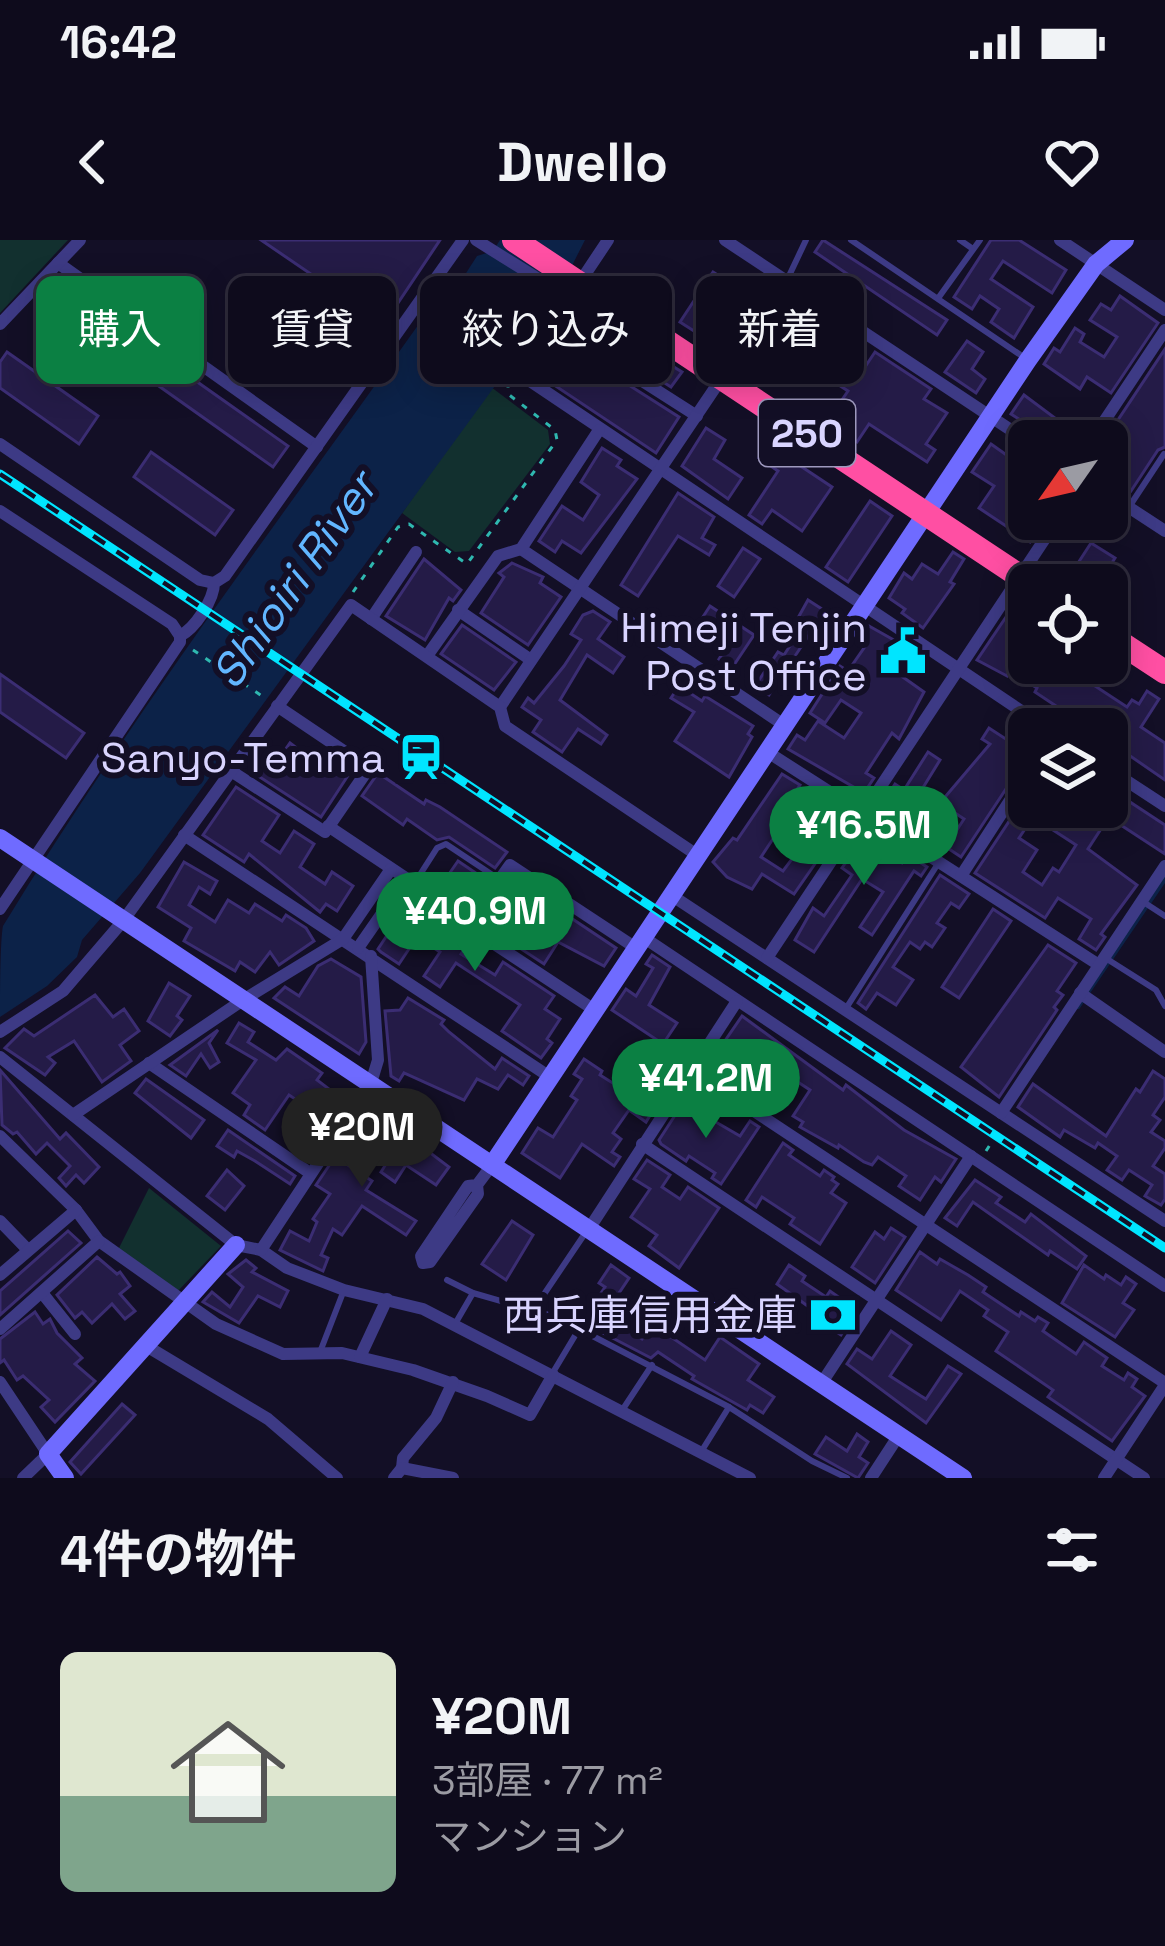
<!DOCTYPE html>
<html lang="ja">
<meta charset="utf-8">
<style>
body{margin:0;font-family:"Space Grotesk","Noto Sans JP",sans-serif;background:#171425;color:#f1f3f6;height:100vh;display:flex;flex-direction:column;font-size:45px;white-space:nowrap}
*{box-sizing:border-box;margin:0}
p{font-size:39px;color:#9b9ba3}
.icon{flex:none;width:66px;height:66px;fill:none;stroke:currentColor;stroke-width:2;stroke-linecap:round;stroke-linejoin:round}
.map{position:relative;height:1238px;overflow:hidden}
.details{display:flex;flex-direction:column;background:#0e0b1c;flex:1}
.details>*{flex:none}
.hud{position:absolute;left:36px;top:36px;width:1095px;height:108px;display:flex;gap:24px}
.needle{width:78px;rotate:236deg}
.controls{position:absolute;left:1008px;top:180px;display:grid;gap:24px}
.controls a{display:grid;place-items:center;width:120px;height:120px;border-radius:18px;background:#0e0b1c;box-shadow:0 6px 30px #0003,0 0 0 3px #2e2b3b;font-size:60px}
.price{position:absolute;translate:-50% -102px;padding:0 27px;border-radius:42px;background:#0b8043;color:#fff;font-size:39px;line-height:78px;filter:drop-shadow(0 3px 6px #0008)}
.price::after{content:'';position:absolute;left:50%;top:72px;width:36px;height:27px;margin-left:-18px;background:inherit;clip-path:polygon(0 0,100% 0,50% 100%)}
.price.current{background:#222;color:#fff}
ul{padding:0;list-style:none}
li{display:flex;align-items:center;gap:36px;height:300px;padding:0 60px}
li span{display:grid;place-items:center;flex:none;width:336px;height:240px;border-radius:18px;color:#555}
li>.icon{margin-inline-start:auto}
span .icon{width:144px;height:144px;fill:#fffc;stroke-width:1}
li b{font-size:51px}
h2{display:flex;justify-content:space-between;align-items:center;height:144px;padding:0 60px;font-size:51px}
.pill{padding:0 42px;border-radius:18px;background:#0e0b1c;box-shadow:0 6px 30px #0003,0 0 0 3px #2e2b3b;font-size:42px;line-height:108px}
.pill.current{background:#0b8043;color:#fff}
.status{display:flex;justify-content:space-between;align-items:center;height:84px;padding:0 60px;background:#0e0b1c;direction:ltr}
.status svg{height:33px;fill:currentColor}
header{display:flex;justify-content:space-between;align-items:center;height:156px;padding:0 60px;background:#0e0b1c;font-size:54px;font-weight:800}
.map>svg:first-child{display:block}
.green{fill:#12302f}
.water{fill:#0c2248}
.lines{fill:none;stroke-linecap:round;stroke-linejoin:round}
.stream{stroke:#0c2248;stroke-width:4.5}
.building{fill:#241b47;stroke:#3b2d73;stroke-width:3;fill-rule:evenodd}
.path{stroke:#2fb8b0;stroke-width:3;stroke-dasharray:6 9;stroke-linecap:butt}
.lane{stroke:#3d3a85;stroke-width:6}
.street{stroke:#3d3a85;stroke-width:12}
.secondary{stroke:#6f6bff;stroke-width:18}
.highway{stroke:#ff4fa3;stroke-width:24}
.rail-casing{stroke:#00e5ff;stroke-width:9}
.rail{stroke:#130f26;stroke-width:4.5;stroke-dasharray:14;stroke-linecap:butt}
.labels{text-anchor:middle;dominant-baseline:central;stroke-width:12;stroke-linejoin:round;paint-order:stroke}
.shield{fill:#130f26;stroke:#9e99be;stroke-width:3}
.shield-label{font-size:39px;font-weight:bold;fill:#d9d4ff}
.poi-label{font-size:42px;fill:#d9d4ff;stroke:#130f26;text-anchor:end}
.water-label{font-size:45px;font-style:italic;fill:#62b6ff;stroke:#130f26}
</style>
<div class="status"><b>16:42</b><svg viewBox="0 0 49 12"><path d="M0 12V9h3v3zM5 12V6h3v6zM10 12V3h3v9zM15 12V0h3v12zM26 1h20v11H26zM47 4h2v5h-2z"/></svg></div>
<header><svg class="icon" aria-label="back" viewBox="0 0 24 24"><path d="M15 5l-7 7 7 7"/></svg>Dwello<svg class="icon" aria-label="heart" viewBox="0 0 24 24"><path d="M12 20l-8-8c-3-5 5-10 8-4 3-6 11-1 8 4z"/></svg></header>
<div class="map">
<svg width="1165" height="1238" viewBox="0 0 1165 1238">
<rect width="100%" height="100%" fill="#130f26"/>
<g class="green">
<polygon points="0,0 68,0 0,73"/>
<polygon points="491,147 548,190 550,204 469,311 455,312 402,273"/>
<polygon points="149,948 221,1006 175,1054 118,1010"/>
</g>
<path class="water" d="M500 0H585L548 73 140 633 82 700 77 717 47 746 0 777C0 758 0 700 3 686 136 468 293 262 441 53L445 55 459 44 477 16 493 11Z"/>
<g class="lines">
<polyline class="stream" points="1078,767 1165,639"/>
</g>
<g class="building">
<polygon points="261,0 440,0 384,84"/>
<polygon points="823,0 947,80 937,95 815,12"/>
<polygon points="991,0 1019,0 1066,30 1052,53 1003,21 991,39 1033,67 1014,98 991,82 999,69 980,56 972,69 954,57"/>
<polygon points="713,32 746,53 754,40 769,49 735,99 705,79 697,93 680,82"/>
<polygon points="60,45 288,206 273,227 46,66"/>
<polygon points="1120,56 1158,83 1111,153 1087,137 1080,149 1044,124 1054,108 1060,112 1075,88 1084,94 1080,102 1104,117 1117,97 1090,80 1101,64 1111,70"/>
<polygon points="581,76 604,81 600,87 632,110 636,104 682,132 671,147 575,86"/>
<polygon points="967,101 983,112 972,129 985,139 976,153 945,132"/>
<polygon points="569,107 679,177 656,213 545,139"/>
<polygon points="822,108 861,133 875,112 931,149 924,159 947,173 926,204 935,210 927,222 869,184 857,202 834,187 838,180 831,176 848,151 811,127"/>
<polygon points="1165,109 1165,207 1158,210 1131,251 1120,244 1117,247 1107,241 1107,201 1104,201"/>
<polygon points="7,112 98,176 79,204 0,148 0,122"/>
<polygon points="1024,155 1055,178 1044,195 1011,174"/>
<polygon points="706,188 725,200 714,219 742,238 728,259 682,226"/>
<polygon points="769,203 789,216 794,207 805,215 799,225 832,247 802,291 772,270 762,284 749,275 778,231 759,218"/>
<polygon points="991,204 1029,231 1029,279 1045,279 1030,302 979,268 994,246 972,232"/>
<polygon points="602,208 621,220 617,226 637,239 581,313 562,301 555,312 539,301 562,266 583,280 599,255 581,242"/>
<polygon points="151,212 233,270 215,295 134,237"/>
<polygon points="678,253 714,277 702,298 715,305 709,315 678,296 638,356 621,345"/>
<polygon points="870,261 892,276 848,342 826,327"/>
<polygon points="1091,303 1115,318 1098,345 1081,345 1069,337"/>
<polygon points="743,308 760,319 734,357 718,346"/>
<polygon points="953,312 964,319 950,342 954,344 923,388 902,373 905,369 889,358 904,333 912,339 922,324 938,334"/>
<polygon points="424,319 461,350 453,361 449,358 425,400 386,376"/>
<polygon points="512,323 543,337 540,343 561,357 528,405 481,373 504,337 499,333"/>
<polygon points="808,360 825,371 769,455 755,446 778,412 784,415 795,398 789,394"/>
<polygon points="710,366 754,395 732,428 719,419 729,403 699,383"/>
<polygon points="593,371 610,382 598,399 624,417 613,433 587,415 560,460 607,495 601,504 578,489 562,512 533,492 541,480 522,467 528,458 534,463 564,426 581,400 571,394 583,375"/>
<polygon points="1006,377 1029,393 1029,405 1017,423 1060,423 1127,467 1132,460 1139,464 1147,451 1159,459 1141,487 1165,503 1165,540 1107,500 1107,489 1076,489 1055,475 1059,468 1035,452 1037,448 1009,431 1007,436 977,420"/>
<polygon points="462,385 516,422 494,450 441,414"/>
<polygon points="869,386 908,408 903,415 910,420 900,435 924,452 899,499 892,493 866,533 874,538 864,553 788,509 797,495 805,500 818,481 844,498 861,473 841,460 825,483 810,473 840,426 848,431 866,405 859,400"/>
<polygon points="0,434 84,493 66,518 0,472"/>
<polygon points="679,446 702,461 705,456 753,486 748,494 752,497 729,537 675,501 694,472 671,458"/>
<polygon points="1027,487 1029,514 961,617 946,607 964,579 940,563 990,504 982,499 989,488 1015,505"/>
<polygon points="290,503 322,527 330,516 351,531 321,577 252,532 266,512 278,520"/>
<polygon points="928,512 940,520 908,572 886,558 895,544 904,550"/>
<polygon points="378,533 424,564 426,560 440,567 507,612 495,628 449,597 437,600 407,579 403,585 362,556"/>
<polygon points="782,534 800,545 796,551 802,555 761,617 783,631 804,603 821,615 794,654 762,634 752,649 727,637 713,622 733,598 737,600"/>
<path d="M1107 541 1127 554 1124 558 1165 585V614L1110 578 1101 589 1088 609 1137 645 1101 694 1105 697 1096 710 1079 699 1091 679 1058 658 1045 678 975 633 1029 551V567H1107ZM1033 577 1076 605 1059 632 1053 628 1042 645 1023 632 1037 610 1019 598Z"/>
<polygon points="236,547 279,575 262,601 280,613 294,591 314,604 300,627 325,644 332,632 353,646 337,671 326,664 320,672 249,614 244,622 203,595"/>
<polygon points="869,590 887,601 881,610 902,623 907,614 927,627 921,636 914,631 872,695 860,687 883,652 862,639 814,712 795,700 813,668 824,676 852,635 842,628"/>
<polygon points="458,621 486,640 467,667 456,659 465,645 449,634"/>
<polygon points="184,622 217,641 210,654 199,647 189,665 215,682 228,660 249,673 255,664 282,681 286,675 306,688 314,701 279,725 270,712 255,732 240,722 235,731 184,701 191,688 158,667"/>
<polygon points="940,635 969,654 959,668 951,663 937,683 945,688 932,707 925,702 920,709 910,702 893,727 913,740 896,765 877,753 866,769 858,763"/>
<polygon points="513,639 531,652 528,657 552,673 556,668 616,708 604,726 558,702 544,724 482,683"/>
<polygon points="413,656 435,670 431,677 467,705 461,714 495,735 503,722 554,756 545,769 560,779 547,799 552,803 541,818 502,791 520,765 456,723 440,747 424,736 440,712 417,697 399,724 381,712 378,709"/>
<polygon points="993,669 1011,681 959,758 942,747"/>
<polygon points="1048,705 1076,723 1057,751 1063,755 1054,767 1057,770 999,857 961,827"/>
<polygon points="652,715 670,727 649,765 677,783 663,804 612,770 626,749 636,756 653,728 646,724"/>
<polygon points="331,719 361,737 366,802 359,814 274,758 285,747 299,756 318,726"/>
<polygon points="169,743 190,756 177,776 182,780 170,796 148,781"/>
<polygon points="95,755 113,777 124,769 139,791 120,805 131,821 102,842 74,801 48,817 55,823 45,835 5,808 24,789 34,796"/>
<polygon points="408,758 444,780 441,784 449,792 495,829 502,818 529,836 523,845 508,835 498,849 477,839 464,860 404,833 399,841 391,836 385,771 400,770"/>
<polygon points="742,776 843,850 846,845 904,890 956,919 941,942 935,937 920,960 899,946 906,936 878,917 872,925 864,922 839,905 838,908 800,887 803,882 793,876 810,850 778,829 758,859 707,827"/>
<polygon points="239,783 254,792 248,802 276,820 287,809 322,833 317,840 346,862 332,883 289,855 265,890 244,875 250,865 233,853 256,820 227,803"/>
<polygon points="218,790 209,803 219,822 210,828 201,814 186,836 170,825"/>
<polygon points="584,819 602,831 600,835 654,869 646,882 629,870 613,893 621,899 612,912 620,917 614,926 582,904 560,938 522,913 538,888 553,897 577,860 571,856 582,839 574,834"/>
<polygon points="0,830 60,899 66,893 99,927 84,943 76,935 66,946 59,938 70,926 47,903 36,914 17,892 13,894 2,885"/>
<polygon points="1153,831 1165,839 1165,857 1153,875 1160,880 1151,892 1165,901 1165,908 1153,926 1165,934 1165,959 1161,965 1145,956 1152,945 1129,930 1122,940 1107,930 1117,916 1098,903 1095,908 1064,890 1060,897 1018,867 1033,844 1106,896 1136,849 1140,852"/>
<polygon points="146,839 204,880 191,898 135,853"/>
<polygon points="683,863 740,896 750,881 759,887 721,944 712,938 715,933 689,916 686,921 661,904 659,900"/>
<polygon points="359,881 382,897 387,890 408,905 415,893 429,903 425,909 449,927 436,945 406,925 395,942 381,932 386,924 358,904 345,923 372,941 366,950 416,981 406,995 362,966 342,995 333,989 321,1015 328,1018 323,1031 280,1010 290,991 309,1001 317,982 313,979 330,954 316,945"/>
<polygon points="228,890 295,936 290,944 255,921 237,911 234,917 217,906"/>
<polygon points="783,903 793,910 789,915 820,936 824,930 834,937 832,940 838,944 831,953 846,963 820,1004 790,984 794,978 762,957 756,967 746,960"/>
<polygon points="647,920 670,935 662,947 680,959 688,947 719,968 679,1028 649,1006 657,995 631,977 650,949 634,939"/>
<polygon points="227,930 244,946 225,970 207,956"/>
<polygon points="975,940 1001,957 996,963 1025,982 1031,974 1086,1016 1077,1029 1050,1011 1048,1015 973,962 957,986 945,978"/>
<polygon points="512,981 533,995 506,1040 482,1024"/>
<polygon points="891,988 905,997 875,1043 852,1027 875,992 884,999"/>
<polygon points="68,991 81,1003 0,1075 0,1051"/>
<polygon points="920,1012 937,1024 940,1019 968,1035 986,1047 983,1052 1019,1076 1021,1072 1035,1081 1038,1077 1048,1083 1043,1091 1076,1114 1084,1102 1107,1118 1102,1126 1124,1140 1128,1133 1137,1139 1132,1147 1145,1156 1112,1201 1048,1157 1053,1150 996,1111 1008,1092 984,1076 988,1070 960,1051 941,1080 896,1050"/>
<polygon points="97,1017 117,1034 120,1032 130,1046 120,1054 135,1071 125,1079 112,1064 92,1083 82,1072 75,1078 57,1055"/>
<polygon points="246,1020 256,1028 252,1032 288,1051 280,1067 258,1056 239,1083 203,1062 212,1052 230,1067 243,1047 228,1034"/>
<polygon points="611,1025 629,1038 605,1074 642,1099 656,1078 673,1089 668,1095 705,1120 720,1097 759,1124 748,1140 774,1157 763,1173 750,1165 747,1170 692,1139 694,1136 658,1112 651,1118 576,1079 580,1072 586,1076 605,1047 599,1043"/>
<polygon points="789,1025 805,1036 802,1041 826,1057 830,1051 857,1070 841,1095 813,1077 816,1072 777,1044"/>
<polygon points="1084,1025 1104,1039 1106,1035 1121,1045 1126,1037 1136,1044 1123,1063 1134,1070 1115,1097 1062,1063"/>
<polygon points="35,1072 43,1084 50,1079 57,1093 82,1118 75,1124 95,1141 55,1182 41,1167 49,1160 23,1136 17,1140 4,1120 0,1123 0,1099"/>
<polygon points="891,1091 911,1105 890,1136 921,1156 926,1159 948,1126 961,1134 926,1183 847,1124 857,1109 872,1119"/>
<polygon points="122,1164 135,1175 81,1234 70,1222"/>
<polygon points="857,1194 868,1202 859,1217 868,1223 858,1238 815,1214 826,1197 847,1211"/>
</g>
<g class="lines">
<g class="path">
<polyline points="353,352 398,287 409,284 467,324 557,200 555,190 508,154 508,141 562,68"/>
<polyline points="193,410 265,458"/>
<polyline points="986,911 1000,889"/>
</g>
<g class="lane">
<polyline points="851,0 1025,118"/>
<polyline points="960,0 973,9"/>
<polyline points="788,38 806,0"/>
<polyline points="939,57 980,0"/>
<polyline points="1129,267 1164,214"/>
<polyline points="414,644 437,608 446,604 500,640"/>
<polyline points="1145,663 1165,676"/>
<polyline points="1107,719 1156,750 1165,766"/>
<polyline points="845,770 939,622"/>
<polyline points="447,1040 473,1053 556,1077 729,1167 812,1221 847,1238"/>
<polyline points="534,1069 586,992"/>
<polyline points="455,1084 473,1053"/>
<polyline points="320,1112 344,1050"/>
<polyline points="552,1134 579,1089"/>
<polyline points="623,1169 652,1125"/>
<polyline points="701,1212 729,1167"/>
</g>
<g class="street">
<polyline points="476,0 569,58"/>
<polyline points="725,0 1029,202"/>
<polyline points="1060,0 1165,70"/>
<polyline points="58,23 317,207"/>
<polyline points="580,42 608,0"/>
<polyline points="0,84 80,0"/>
<polyline points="697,176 567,93 530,141 1048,489"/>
<polyline points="1091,201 1165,90"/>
<polyline points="0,204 200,340 214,343"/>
<polyline points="1107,253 1165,291"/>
<polyline points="0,271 172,384 180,396"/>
<polyline points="521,309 784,485"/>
<polyline points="458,370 531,420"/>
<polyline points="371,379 416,312"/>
<polyline points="427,416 498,316 521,309 599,190"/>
<polyline points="500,467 787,41"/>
<polyline points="766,511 1099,725"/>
<polyline points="1107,528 1165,566"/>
<polyline points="231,531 325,592 369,528 277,466"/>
<polyline points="328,586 470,681"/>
<polyline points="184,595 550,837"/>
<polyline points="961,636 1029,531"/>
<polyline points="671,655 1165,981"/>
<path d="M0 669 180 402V396C195 388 214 360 214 343L225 336 463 0"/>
<polyline points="643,697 1165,1046"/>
<polyline points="358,708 406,639"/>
<polyline points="767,718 1058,279"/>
<polyline points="1080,753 1165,812"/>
<polyline points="596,771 467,686 470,681 510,625 636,708"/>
<polyline points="0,792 63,751 123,681 351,365 500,467 505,486 697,615"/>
<polyline points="0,817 236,1005 261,1010 287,1028 344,1050 423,1069 750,1238"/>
<polyline points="149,823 310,933"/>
<polyline points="692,830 1165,1143"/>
<polyline points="1001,873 1165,626"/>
<polyline points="73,875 243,760 343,699 391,629"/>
<polyline points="0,896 76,970 99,1001 216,1084 283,1114 342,1113 413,1130 487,1156 530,1175 553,1135"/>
<polyline points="642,904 1144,1238"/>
<polyline points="477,945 468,946 421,1016 423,1023 430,1022 478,954 477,945 492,925"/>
<polyline points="0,981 28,1010"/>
<polyline points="589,989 737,761"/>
<polyline points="261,1010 371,843 378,820 371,716"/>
<polyline points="0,1035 76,970"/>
<polyline points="43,1054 75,1094"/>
<polyline points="0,1089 99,1001"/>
<polyline points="148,1107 268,1179 337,1238"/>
<polyline points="360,1117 387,1059"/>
<polyline points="0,1142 48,1214 23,1238"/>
<polyline points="821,1144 971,916"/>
<polyline points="402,1228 403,1218 436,1178 453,1142"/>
<polyline points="394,1238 402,1228 453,1238"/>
<polyline points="871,1238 899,1195"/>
<polyline points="1104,1238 1165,1145"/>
</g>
<g class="secondary">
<polyline points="0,598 963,1238"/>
<polyline points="492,925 1028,120 1096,24 1125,0"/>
<polyline points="65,1238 48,1214 236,1005"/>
</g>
<g class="highway">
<polyline points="514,0 1033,345"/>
<polyline points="1107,394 1165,432"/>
</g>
<defs>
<polyline id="rail" points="0,234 1165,1008"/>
</defs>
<use href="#rail" class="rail-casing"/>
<use href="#rail" class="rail"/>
</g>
<defs>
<symbol id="civic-bare" viewBox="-9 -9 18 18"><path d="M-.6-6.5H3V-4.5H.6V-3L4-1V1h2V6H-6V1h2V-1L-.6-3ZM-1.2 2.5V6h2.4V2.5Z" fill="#00e5ff" stroke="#130f26" stroke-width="2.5" paint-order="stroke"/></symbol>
<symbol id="station-bare" viewBox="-9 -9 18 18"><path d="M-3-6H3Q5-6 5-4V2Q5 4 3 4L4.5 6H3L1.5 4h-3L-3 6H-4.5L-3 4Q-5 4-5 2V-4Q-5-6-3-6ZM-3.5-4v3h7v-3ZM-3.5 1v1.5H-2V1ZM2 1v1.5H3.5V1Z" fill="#00e5ff" stroke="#130f26" stroke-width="2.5" paint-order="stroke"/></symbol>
<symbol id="bank-bare" viewBox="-9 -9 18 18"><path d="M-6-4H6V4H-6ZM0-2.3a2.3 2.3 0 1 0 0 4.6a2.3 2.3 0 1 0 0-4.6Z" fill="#00e5ff" stroke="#130f26" stroke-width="2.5" paint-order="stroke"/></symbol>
</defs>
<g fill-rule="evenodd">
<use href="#civic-bare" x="870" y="378" width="66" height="66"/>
<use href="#station-bare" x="388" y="484" width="66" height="66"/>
<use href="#bank-bare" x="800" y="1042" width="66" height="66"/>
</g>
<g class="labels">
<rect class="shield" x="759" y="160" width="96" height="66" rx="9"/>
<g class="shield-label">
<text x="807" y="193">250</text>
</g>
<g class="poi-label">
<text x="867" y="387">Himeji Tenjin<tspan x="867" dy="48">Post Office</tspan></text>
<text x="385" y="517">Sanyo-Temma</text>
<text x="797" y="1075">西兵庫信用金庫</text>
</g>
<g class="water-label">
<text transform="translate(294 340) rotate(-55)">Shioiri River</text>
</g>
</g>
</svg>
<div class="controls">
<a><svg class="needle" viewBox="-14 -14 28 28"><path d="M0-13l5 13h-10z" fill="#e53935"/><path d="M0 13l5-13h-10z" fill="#9b9ba3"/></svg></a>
<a><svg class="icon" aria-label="locate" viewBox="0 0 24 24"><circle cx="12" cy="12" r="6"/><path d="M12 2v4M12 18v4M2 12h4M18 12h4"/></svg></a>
<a><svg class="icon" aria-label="layers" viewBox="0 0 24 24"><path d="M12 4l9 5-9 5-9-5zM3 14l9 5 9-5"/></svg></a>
</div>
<b class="price" style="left:864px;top:648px">¥16.5M</b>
<b class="price" style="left:475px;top:734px">¥40.9M</b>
<b class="price" style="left:706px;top:901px">¥41.2M</b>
<b class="price current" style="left:362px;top:950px">¥20M</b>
<div class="hud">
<a class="pill current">購入</a>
<a class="pill">賃貸</a>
<a class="pill">絞り込み</a>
<a class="pill">新着</a>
</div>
</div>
<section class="details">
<h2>4件の物件<svg class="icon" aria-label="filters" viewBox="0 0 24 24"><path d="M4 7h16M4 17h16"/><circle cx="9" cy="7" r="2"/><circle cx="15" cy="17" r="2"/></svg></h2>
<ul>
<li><span style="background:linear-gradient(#dfe7d0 60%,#7fa58c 0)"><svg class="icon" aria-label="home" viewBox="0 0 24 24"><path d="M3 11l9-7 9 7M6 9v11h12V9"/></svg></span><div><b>¥20M</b><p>3部屋 · 77 m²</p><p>マンション</p></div></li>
</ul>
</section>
